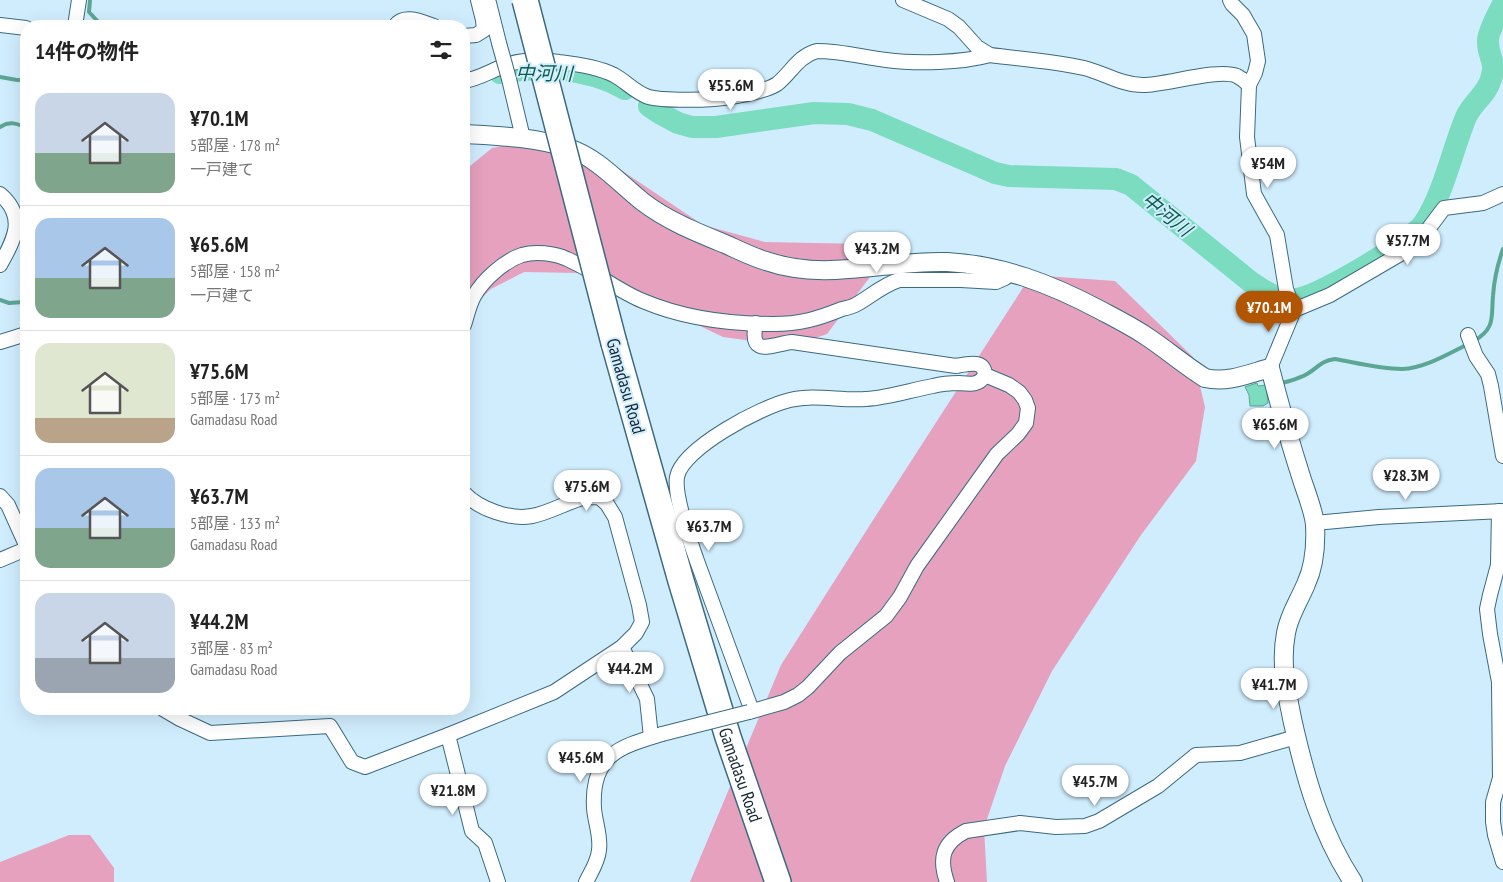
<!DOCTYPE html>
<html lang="ja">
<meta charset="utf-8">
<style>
body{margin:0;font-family:"PT Sans Narrow","Noto Sans JP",sans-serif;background:#f6f6f6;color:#222;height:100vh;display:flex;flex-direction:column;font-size:19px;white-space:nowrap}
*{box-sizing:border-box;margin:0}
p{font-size:16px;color:#767676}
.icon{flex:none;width:28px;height:28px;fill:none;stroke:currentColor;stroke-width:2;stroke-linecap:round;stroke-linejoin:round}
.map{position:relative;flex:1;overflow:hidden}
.side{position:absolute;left:20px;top:20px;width:450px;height:695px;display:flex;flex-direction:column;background:#fff;border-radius:20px;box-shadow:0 5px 20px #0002}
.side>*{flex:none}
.price{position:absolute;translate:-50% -42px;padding:0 11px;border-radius:18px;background:#fff;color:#222;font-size:16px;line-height:32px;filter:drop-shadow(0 1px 2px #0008)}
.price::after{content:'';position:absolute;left:50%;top:30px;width:15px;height:11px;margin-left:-8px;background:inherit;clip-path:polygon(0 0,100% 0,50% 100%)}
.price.selected{background:#b25500;color:#fff}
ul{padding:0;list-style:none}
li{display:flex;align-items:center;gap:15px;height:125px;padding:0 15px}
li+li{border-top:1px solid #e0e0e0}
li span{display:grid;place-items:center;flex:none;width:140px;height:100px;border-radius:15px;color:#555}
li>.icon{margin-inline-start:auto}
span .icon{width:60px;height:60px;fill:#fffc;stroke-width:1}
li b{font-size:21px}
h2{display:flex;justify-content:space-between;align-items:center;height:60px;padding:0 15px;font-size:21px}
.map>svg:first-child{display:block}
.green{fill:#e5a1be}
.water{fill:#7cdcbf;stroke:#5ca694}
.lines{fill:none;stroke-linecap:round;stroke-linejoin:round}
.stream{stroke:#5ca694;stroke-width:4}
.river{stroke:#7cdcbf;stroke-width:22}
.minor-casing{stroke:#3b6a81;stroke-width:16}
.tertiary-casing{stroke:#3b6a81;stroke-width:20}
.motorway-casing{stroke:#3b6a81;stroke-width:28}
.minor{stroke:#fff;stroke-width:14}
.tertiary{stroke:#fff;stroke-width:18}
.motorway{stroke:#fff;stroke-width:25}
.minor-bridge-casing{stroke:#3b6a81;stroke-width:16;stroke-linecap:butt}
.motorway-bridge-casing{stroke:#3b6a81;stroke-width:28;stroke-linecap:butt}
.minor-bridge{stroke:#fff;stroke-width:14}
.motorway-bridge{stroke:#fff;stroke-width:25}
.labels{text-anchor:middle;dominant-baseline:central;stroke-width:4;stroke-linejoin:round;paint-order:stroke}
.street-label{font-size:18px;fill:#132731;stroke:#d0edfe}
.water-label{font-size:19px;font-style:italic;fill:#0c5d4a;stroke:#d0edfe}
</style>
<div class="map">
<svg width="1503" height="882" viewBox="0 0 1503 882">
<rect width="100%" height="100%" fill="#d0edfe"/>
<g class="green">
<polygon points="534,140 571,144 621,170 703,225 765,242 865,244 877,256 873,273 827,334 801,343 760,342 723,337 652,303 578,273 524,272 491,289 464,315 464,171 492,148"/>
<polygon points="1045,276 1115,281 1193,357 1205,407 1196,461 1141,535 1052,671 1005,766 984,828 987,882 690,882 781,665 875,517 1028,280"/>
<polygon points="69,835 90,835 114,868 114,882 0,882 0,862"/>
</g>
<polygon class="water" points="1257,383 1258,386 1266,385 1268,403 1263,406 1250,406 1249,395 1245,387"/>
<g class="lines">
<g class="stream">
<polyline points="90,0 89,12 102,26"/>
<polyline points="0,77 17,80 26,80"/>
<path d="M0 127C9 121 17 123 26 128"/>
<polyline points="0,300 9,303 24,302 26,300"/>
<path d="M1474 341C1496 328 1491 317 1493 296 1494 281 1498 263 1503 249"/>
<path d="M1280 384C1288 381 1299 379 1307 374 1319 367 1320 361 1335 359 1357 363 1380 369 1402 369 1425 368 1448 354 1468 344"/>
</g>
<g class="river">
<path d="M500 73C540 65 589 68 625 89"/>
<path d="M649 106 661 114 678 123 692 127H716L814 113 848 114 872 120 995 173 1009 176 1116 179 1131 185 1252 283C1267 293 1283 303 1301 298 1323 293 1412 241 1424 223 1443 195 1453 148 1466 117 1472 103 1487 94 1491 79 1497 61 1488 58 1488 42 1487 34 1499 12 1503 4"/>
</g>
<defs>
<g id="minor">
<path d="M903 0 948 19 959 27 977 47 990 55C1021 59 1054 61 1084 68 1104 73 1122 85 1143 85 1165 85 1219 68 1237 76 1241 78 1246 82 1249 85"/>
<polyline points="1230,0 1232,4 1243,15 1254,34 1258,61 1255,73 1249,85 1247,137 1254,194 1277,235 1286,289 1294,310"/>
<polyline points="489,3 499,43"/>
<polyline points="0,25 26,28"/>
<polyline points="75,26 79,0"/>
<path d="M395 26C404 13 422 22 434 26"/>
<polyline points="464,36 476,35 484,30 483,20 478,0"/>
<polyline points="509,79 523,138"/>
<path d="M464 81C477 79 487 73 499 68 518 59 538 59 559 62 577 64 598 67 614 75 625 81 634 91 646 96 658 101 700 100 714 99 729 98 765 92 777 84 791 73 798 56 817 51 840 51 863 57 886 60 916 64 961 63 990 55"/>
<path d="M0 194C27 217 14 240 0 265"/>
<path d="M464 325C467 316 469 305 474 296 483 280 504 261 522 255 535 251 554 253 567 259 593 270 616 290 643 301 683 318 729 324 773 324 800 324 817 319 842 309 847 308 852 307 857 304 871 296 883 285 899 280H961L996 282 1005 278 1011 272"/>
<polyline points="1468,335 1476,356 1488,374 1491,386 1503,456"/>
<polyline points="0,342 26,334"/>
<polyline points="1270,368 1294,310 1330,295 1402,253 1423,236 1444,208 1483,203 1503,194"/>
<polyline points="0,496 8,505 26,545"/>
<polyline points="1499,511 1498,565 1490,595 1487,609 1490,634 1499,682 1500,778 1493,802 1493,822 1495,835 1503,862"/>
<polyline points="1315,523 1379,517 1503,511"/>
<polyline points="0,560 26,549"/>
<polyline points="622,647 647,699 651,737"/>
<path d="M163 709 180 719 210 733 330 726 352 762 365 767 448 735 554 692 622 647 636 633 642 622 639 605 615 517 607 504 599 497C594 497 588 497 583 498 567 502 549 513 532 516 510 520 479 509 464 493"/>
<path d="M752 711C734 661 715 611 697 561 690 541 674 497 677 477 682 448 763 406 790 400 815 394 841 401 866 399 888 398 911 390 933 386 941 384 950 383 959 383 970 384 979 386 985 375 984 359 967 364 956 366L792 342C773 344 748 359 756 323"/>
<polyline points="749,712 784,702 798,695 808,687 840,653 886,616 900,597 917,566 997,454 1018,434 1026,423 1028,408 1025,400 1019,392 1009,385 985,375"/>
<polyline points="448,735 472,831 485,843 498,882"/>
<path d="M586 882C591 872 598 862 599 850 601 836 595 822 594 808 591 755 619 747 662 734"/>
<path d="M947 882C939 859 942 843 966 831L1020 823 1056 827 1085 826 1099 821 1158 786 1196 755 1240 753 1296 737"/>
</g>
<path id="tertiary" d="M464 134C499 136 534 137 568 148 597 157 619 183 643 202 668 221 696 232 725 244 739 250 752 257 766 261 827 282 885 260 947 262 1002 265 1051 284 1100 310 1115 318 1131 326 1146 336 1166 349 1184 365 1205 378 1228 383 1248 374 1270 368 1279 402 1288 436 1299 470 1303 485 1314 510 1315 525 1316 544 1314 567 1306 584 1299 601 1289 615 1286 633 1280 664 1287 694 1293 723 1306 780 1321 833 1353 882"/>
<g id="motorway">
<path id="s1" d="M614 343 681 581 728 737 778 882"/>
</g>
</defs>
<use href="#minor" class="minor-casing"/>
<use href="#tertiary" class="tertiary-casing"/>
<use href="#motorway" class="motorway-casing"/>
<use href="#minor" class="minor"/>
<use href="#tertiary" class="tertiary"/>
<use href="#motorway" class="motorway"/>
<defs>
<g id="minor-bridge">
<polyline points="499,43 509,79"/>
<polyline points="662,734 749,712"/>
</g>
<polyline id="motorway-bridge" points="525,0 614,343"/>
</defs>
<use href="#minor-bridge" class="minor-bridge-casing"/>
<use href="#motorway-bridge" class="motorway-bridge-casing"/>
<use href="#minor-bridge" class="minor-bridge"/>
<use href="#motorway-bridge" class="motorway-bridge"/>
</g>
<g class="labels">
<g class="street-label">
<text transform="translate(626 386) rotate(74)">Gamadasu Road</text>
<text stroke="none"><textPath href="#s1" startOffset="450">Gamadasu Road</textPath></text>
</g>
<g class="water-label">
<text transform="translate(544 73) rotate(1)">中河川</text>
<text transform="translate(1167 214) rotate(39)">中河川</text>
</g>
</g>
</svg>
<b class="price" style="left:731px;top:111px">¥55.6M</b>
<b class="price" style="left:1268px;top:189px">¥54M</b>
<b class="price" style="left:1408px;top:266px">¥57.7M</b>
<b class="price" style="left:877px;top:274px">¥43.2M</b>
<b class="price selected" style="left:1269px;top:333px">¥70.1M</b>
<b class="price" style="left:1275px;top:450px">¥65.6M</b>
<b class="price" style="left:1406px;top:501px">¥28.3M</b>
<b class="price" style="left:587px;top:512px">¥75.6M</b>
<b class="price" style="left:709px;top:552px">¥63.7M</b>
<b class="price" style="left:630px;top:694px">¥44.2M</b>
<b class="price" style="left:1274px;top:710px">¥41.7M</b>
<b class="price" style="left:581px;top:783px">¥45.6M</b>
<b class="price" style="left:1095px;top:807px">¥45.7M</b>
<b class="price" style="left:453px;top:816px">¥21.8M</b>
<section class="side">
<h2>14件の物件<svg class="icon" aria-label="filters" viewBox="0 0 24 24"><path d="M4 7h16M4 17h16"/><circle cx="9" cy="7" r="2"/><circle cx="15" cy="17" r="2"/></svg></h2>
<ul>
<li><span style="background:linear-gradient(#c9d6e8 60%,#7fa58c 0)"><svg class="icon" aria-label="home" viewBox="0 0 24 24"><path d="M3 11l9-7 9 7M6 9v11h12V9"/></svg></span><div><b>¥70.1M</b><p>5部屋 · 178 m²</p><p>一戸建て</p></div></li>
<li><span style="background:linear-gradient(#a9c7e8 60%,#7fa58c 0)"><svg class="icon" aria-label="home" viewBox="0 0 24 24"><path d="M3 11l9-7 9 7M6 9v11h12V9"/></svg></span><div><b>¥65.6M</b><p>5部屋 · 158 m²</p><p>一戸建て</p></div></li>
<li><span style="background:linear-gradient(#dfe7d0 75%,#b9a48a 0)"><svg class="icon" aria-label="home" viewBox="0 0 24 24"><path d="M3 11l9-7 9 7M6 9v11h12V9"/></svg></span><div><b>¥75.6M</b><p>5部屋 · 173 m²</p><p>Gamadasu Road</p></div></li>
<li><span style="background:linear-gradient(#a9c7e8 60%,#7fa58c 0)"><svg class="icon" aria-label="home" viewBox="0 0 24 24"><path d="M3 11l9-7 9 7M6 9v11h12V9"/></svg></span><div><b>¥63.7M</b><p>5部屋 · 133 m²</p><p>Gamadasu Road</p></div></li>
<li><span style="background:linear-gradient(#c9d6e8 65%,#9aa5b1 0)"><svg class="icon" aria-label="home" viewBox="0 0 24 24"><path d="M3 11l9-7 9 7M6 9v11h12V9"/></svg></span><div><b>¥44.2M</b><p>3部屋 · 83 m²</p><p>Gamadasu Road</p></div></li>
</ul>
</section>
</div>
